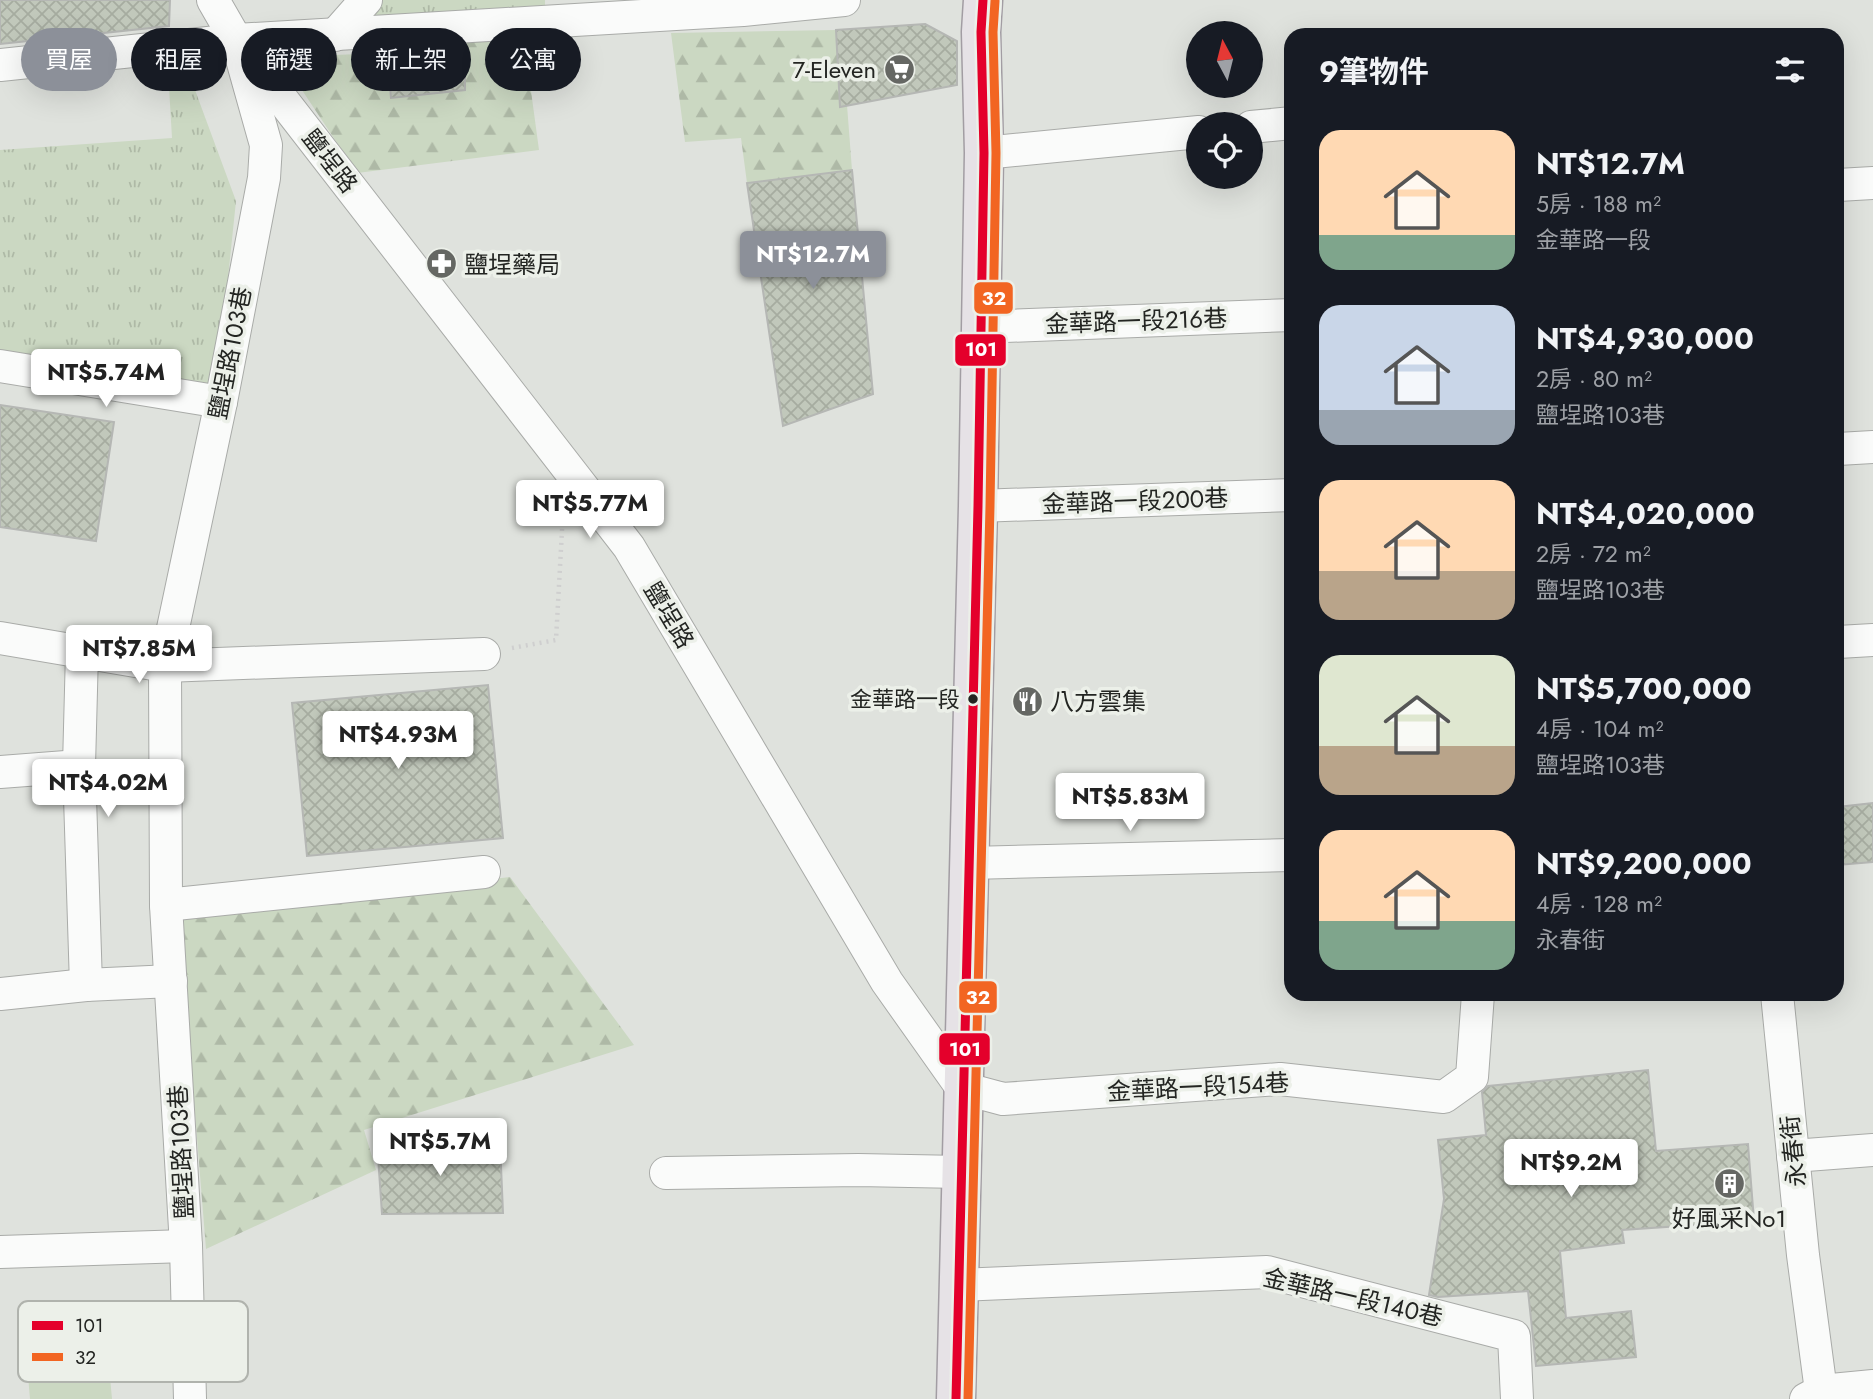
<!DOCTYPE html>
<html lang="zh-TW">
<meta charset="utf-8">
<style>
body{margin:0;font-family:Jost,"Noto Sans TC",sans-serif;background:#242831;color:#f1f3f6;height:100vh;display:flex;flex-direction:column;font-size:26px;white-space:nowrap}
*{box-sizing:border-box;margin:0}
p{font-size:23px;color:#9ea1a6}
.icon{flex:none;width:38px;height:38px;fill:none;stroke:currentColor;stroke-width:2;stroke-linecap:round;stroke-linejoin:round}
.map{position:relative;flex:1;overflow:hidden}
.panel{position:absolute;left:1284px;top:28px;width:560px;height:973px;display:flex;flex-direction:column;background:#171b24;border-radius:21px;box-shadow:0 7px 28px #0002}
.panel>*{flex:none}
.top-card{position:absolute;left:21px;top:28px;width:665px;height:63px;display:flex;gap:14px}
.needle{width:46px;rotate:353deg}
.buttons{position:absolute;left:1186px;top:21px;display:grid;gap:14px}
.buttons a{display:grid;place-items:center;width:77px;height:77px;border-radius:50%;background:#171b24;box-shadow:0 7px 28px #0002;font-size:35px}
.price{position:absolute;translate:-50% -60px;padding:0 16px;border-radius:7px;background:#fff;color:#222;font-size:23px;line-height:46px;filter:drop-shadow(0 2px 4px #0008)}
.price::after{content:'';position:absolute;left:50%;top:42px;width:21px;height:16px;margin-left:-10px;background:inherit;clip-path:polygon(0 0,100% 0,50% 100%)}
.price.selected{background:#8c9099;color:#fff}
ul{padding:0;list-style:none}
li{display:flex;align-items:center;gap:21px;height:175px;padding:0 35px}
li span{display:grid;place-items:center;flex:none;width:196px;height:140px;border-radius:21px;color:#555}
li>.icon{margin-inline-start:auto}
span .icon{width:84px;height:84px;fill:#fffc;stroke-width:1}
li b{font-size:30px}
h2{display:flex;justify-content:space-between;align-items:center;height:84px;padding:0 35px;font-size:30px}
.tag{padding:0 24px;border-radius:32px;background:#171b24;box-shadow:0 7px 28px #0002;font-size:24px;line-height:63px}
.tag.selected{background:#8c9099;color:#fff}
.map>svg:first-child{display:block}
.grass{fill:url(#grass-tufts)}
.forest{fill:url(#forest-firs)}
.pitch{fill:#cbd8c2}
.building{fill:url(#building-cross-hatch);stroke:#b5b7b4;stroke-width:2}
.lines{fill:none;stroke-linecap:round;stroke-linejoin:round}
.minor-casing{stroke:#a9aba8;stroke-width:34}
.major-casing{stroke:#a29da3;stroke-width:41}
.path{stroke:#cfcfcf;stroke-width:4.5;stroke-dasharray:2 5;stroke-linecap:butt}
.minor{stroke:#fafbfa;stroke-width:32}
.major{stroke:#e6e2e6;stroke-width:38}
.bus-1-casing{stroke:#ecf0e9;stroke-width:14}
.bus-2-casing{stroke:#ecf0e9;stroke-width:14}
.bus-1{stroke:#e4002b;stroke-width:9}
.bus-2{stroke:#f26522;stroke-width:9}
.bus-dot{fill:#232522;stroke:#ecf0e9;stroke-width:2.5}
.labels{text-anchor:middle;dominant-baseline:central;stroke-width:7;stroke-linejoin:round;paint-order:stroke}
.bus-label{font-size:22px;fill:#232522;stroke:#ecf0e9;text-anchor:end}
.poi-label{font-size:24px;fill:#232522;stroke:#ecf0e9;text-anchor:start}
.street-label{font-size:24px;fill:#232522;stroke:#ecf0e9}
.key{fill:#ecf0e9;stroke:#b0b3ad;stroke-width:2}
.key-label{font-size:19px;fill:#232522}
.line-badge{stroke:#ecf0e9;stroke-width:2.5}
.badge-label{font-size:19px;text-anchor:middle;font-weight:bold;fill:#fff}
</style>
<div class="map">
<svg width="1873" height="1399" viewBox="0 0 1873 1399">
<defs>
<pattern id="grass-tufts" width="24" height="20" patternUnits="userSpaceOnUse" patternTransform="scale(1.75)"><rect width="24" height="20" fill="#cbd8c2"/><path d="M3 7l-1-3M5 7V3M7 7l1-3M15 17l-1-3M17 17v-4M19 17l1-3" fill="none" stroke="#aeb9a6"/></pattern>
<pattern id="forest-firs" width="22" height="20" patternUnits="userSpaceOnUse" patternTransform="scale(1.75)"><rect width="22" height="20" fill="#cbd8c2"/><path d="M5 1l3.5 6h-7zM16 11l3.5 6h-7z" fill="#aeb9a6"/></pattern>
<pattern id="building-cross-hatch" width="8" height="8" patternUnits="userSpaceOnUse" patternTransform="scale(1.75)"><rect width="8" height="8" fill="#c1c8bb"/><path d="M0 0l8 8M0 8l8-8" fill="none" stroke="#a6aca0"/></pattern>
</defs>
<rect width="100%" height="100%" fill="#dfe2dd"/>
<g class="grass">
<polygon points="383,0 545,0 545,11 366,20"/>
<polygon points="169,87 195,90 236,201 216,393 0,351 0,150 172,138"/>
</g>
<g class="forest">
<polygon points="836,30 840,105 847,105 852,170 747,183 741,138 685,142 671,33"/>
<polygon points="524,39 539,150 357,173 280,57 387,53 392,98 465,90 465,42"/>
<polygon points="510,877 634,1045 364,1130 376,1170 206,1249 179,916"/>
</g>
<polygon class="pitch" points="106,1333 112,1399 30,1399 25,1340"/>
<g class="building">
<polygon points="0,0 170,0 169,26 0,44"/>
<polygon points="925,24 957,41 957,85 840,107 836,30"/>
<polygon points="465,45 465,90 391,98 387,53"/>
<polygon points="852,170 873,394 783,426 747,183"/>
<polygon points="0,405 114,422 96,541 0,527"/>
<polygon points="488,685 503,838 307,856 292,703"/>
<polygon points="1873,803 1873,862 1838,865 1838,807"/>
<polygon points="1648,1070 1656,1151 1748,1144 1754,1221 1622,1230 1624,1243 1560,1251 1566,1318 1631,1311 1636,1357 1536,1366 1528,1291 1438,1297 1429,1295 1444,1199 1438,1140 1486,1135 1482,1092 1488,1086"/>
<polygon points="377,1142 500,1142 503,1213 382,1214"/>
</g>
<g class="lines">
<defs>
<g id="minor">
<polyline points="213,0 236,40 629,547 887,982 962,1088 1003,1099 1280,1079 1444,1097 1472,1077 1478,994"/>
<polyline points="335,35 366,0"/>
<polyline points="0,65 236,40 743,10 844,0"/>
<polyline points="1251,127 1292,123"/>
<polyline points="984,153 1199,132"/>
<polyline points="1838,185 1873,183"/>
<polyline points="980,327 1292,315"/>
<polyline points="0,366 221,402"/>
<polyline points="1838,449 1873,447"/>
<polyline points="978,506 1292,495"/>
<polyline points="0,638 165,666 484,654"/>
<polyline points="1838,642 1873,640"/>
<polyline points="82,652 79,766 86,985"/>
<polyline points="0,772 79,766"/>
<polyline points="970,863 1292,855"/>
<polyline points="166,905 484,872"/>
<polyline points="0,994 86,985 171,981"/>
<polyline points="1777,994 1803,1255 1821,1391"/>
<polyline points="1793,1156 1873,1150"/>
<polyline points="666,1173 858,1170 961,1172"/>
<polyline points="0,1252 186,1246"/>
<polyline points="959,1285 1267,1272 1514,1336 1517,1399"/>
<polyline points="190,1399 186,1246 166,905 165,666 221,402 264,178 266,145 241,56"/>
<polyline points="1806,1399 1821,1391 1873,1386"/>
</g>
<polyline id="major" points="956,1399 978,506 984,153 981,32 983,0"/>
</defs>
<use href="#minor" class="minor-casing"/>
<use href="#major" class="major-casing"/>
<polyline class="path" points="512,648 556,640 563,512"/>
<use href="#minor" class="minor"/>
<use href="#major" class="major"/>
<defs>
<polyline id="bus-1" points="956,1399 978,506 984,153 981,32 983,0"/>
<polyline id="bus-2" points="968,1399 990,506 996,153 993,32 995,1"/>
</defs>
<use href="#bus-1" class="bus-1-casing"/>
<use href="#bus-2" class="bus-2-casing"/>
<use href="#bus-1" class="bus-1"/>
<use href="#bus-2" class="bus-2"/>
</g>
<defs>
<symbol id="supermarket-disc" viewBox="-11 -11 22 22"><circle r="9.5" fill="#656763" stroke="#ecf0e9"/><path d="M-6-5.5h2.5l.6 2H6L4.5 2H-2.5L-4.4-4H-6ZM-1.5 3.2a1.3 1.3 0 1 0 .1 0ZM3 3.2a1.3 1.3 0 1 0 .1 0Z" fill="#fff"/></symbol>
<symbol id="pharmacy-disc" viewBox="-11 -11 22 22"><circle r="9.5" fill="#656763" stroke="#ecf0e9"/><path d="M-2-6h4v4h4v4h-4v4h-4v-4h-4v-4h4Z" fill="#fff"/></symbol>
<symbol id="restaurant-disc" viewBox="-11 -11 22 22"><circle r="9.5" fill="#656763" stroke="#ecf0e9"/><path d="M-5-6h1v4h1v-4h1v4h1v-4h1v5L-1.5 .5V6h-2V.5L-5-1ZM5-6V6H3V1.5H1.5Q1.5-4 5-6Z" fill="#fff"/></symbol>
<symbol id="building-disc" viewBox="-11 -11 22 22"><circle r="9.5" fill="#656763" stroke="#ecf0e9"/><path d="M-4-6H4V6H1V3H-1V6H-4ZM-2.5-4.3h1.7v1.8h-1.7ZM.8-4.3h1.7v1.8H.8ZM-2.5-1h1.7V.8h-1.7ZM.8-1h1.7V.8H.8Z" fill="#fff"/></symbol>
</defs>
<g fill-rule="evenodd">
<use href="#supermarket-disc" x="882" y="52" width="35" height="35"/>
<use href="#pharmacy-disc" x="424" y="246" width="35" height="35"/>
<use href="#restaurant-disc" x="1010" y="684" width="35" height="35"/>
<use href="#building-disc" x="1712" y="1166" width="35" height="35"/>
</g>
<circle class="bus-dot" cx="973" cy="699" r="6"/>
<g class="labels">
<g class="bus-label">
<text x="960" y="699">金華路一段</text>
</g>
<g class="poi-label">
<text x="876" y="69" text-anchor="end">7-Eleven</text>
<text x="464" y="264">鹽埕藥局</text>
<text x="1050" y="701">八方雲集</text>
<text x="1729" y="1218" text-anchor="middle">好風采No1</text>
</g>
<g class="street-label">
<text transform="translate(330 161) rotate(52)">鹽埕路</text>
<text transform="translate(1136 321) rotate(-2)">金華路一段216巷</text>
<text transform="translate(230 353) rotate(-79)">鹽埕路103巷</text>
<text transform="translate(1135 501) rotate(-2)">金華路一段200巷</text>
<text transform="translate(669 615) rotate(59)">鹽埕路</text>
<text transform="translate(1198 1087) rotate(-3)">金華路一段154巷</text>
<text transform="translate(1793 1151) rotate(-96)">永春街</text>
<text transform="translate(181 1152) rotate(-93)">鹽埕路103巷</text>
<text transform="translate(1353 1297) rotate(13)">金華路一段140巷</text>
</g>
</g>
<rect x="18" y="1301" width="230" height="81" rx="10" class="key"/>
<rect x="32" y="1321" width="31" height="9" fill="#e4002b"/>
<rect x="32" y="1353" width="31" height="8" fill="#f26522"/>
<g class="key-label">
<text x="75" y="1332">101</text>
<text x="75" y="1364">32</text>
</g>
<g class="line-badge">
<rect x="973" y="281" width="41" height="34" rx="7" fill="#f26522"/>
<rect x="954" y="333" width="53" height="34" rx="7" fill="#e4002b"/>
<rect x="958" y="980" width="40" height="34" rx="7" fill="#f26522"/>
<rect x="938" y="1032" width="53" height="34" rx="7" fill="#e4002b"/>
</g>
<g class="badge-label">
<text x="994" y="305">32</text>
<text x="981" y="356">101</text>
<text x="978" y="1004">32</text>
<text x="965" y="1056">101</text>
</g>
</svg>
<div class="buttons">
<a><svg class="needle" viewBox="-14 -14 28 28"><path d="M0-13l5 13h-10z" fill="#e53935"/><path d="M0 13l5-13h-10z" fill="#9ea1a6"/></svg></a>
<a><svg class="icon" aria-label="locate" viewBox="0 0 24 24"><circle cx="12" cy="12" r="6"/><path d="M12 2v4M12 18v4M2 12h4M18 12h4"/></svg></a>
</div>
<b class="price selected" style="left:813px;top:291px">NT$12.7M</b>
<b class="price" style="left:106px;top:409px">NT$5.74M</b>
<b class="price" style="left:590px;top:540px">NT$5.77M</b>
<b class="price" style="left:139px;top:685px">NT$7.85M</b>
<b class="price" style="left:398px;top:771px">NT$4.93M</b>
<b class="price" style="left:108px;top:819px">NT$4.02M</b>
<b class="price" style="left:1130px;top:833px">NT$5.83M</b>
<b class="price" style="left:440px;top:1178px">NT$5.7M</b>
<b class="price" style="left:1571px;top:1199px">NT$9.2M</b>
<div class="top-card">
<a class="tag selected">買屋</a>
<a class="tag">租屋</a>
<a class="tag">篩選</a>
<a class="tag">新上架</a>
<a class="tag">公寓</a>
</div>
<section class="panel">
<h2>9筆物件<svg class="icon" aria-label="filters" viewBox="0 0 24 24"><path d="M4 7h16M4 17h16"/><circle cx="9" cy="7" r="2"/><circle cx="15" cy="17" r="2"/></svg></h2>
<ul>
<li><span style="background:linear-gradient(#ffd9b3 75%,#7fa58c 0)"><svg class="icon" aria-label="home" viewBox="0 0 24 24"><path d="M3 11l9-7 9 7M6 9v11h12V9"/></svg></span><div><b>NT$12.7M</b><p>5房 · 188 m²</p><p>金華路一段</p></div></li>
<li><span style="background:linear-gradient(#c9d6e8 75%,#9aa5b1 0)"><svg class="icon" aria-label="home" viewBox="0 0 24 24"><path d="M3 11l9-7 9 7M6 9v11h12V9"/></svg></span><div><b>NT$4,930,000</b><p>2房 · 80 m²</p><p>鹽埕路103巷</p></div></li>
<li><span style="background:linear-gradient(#ffd9b3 65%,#b9a48a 0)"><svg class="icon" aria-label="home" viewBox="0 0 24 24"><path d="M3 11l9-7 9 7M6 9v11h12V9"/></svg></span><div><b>NT$4,020,000</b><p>2房 · 72 m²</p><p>鹽埕路103巷</p></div></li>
<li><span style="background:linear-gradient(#dfe7d0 65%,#b9a48a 0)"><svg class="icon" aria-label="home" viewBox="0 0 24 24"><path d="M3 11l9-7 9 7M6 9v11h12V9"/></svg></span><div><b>NT$5,700,000</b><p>4房 · 104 m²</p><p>鹽埕路103巷</p></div></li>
<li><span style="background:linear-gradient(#ffd9b3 65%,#7fa58c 0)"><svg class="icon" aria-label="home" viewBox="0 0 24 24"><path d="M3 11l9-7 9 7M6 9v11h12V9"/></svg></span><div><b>NT$9,200,000</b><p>4房 · 128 m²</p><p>永春街</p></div></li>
</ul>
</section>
</div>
